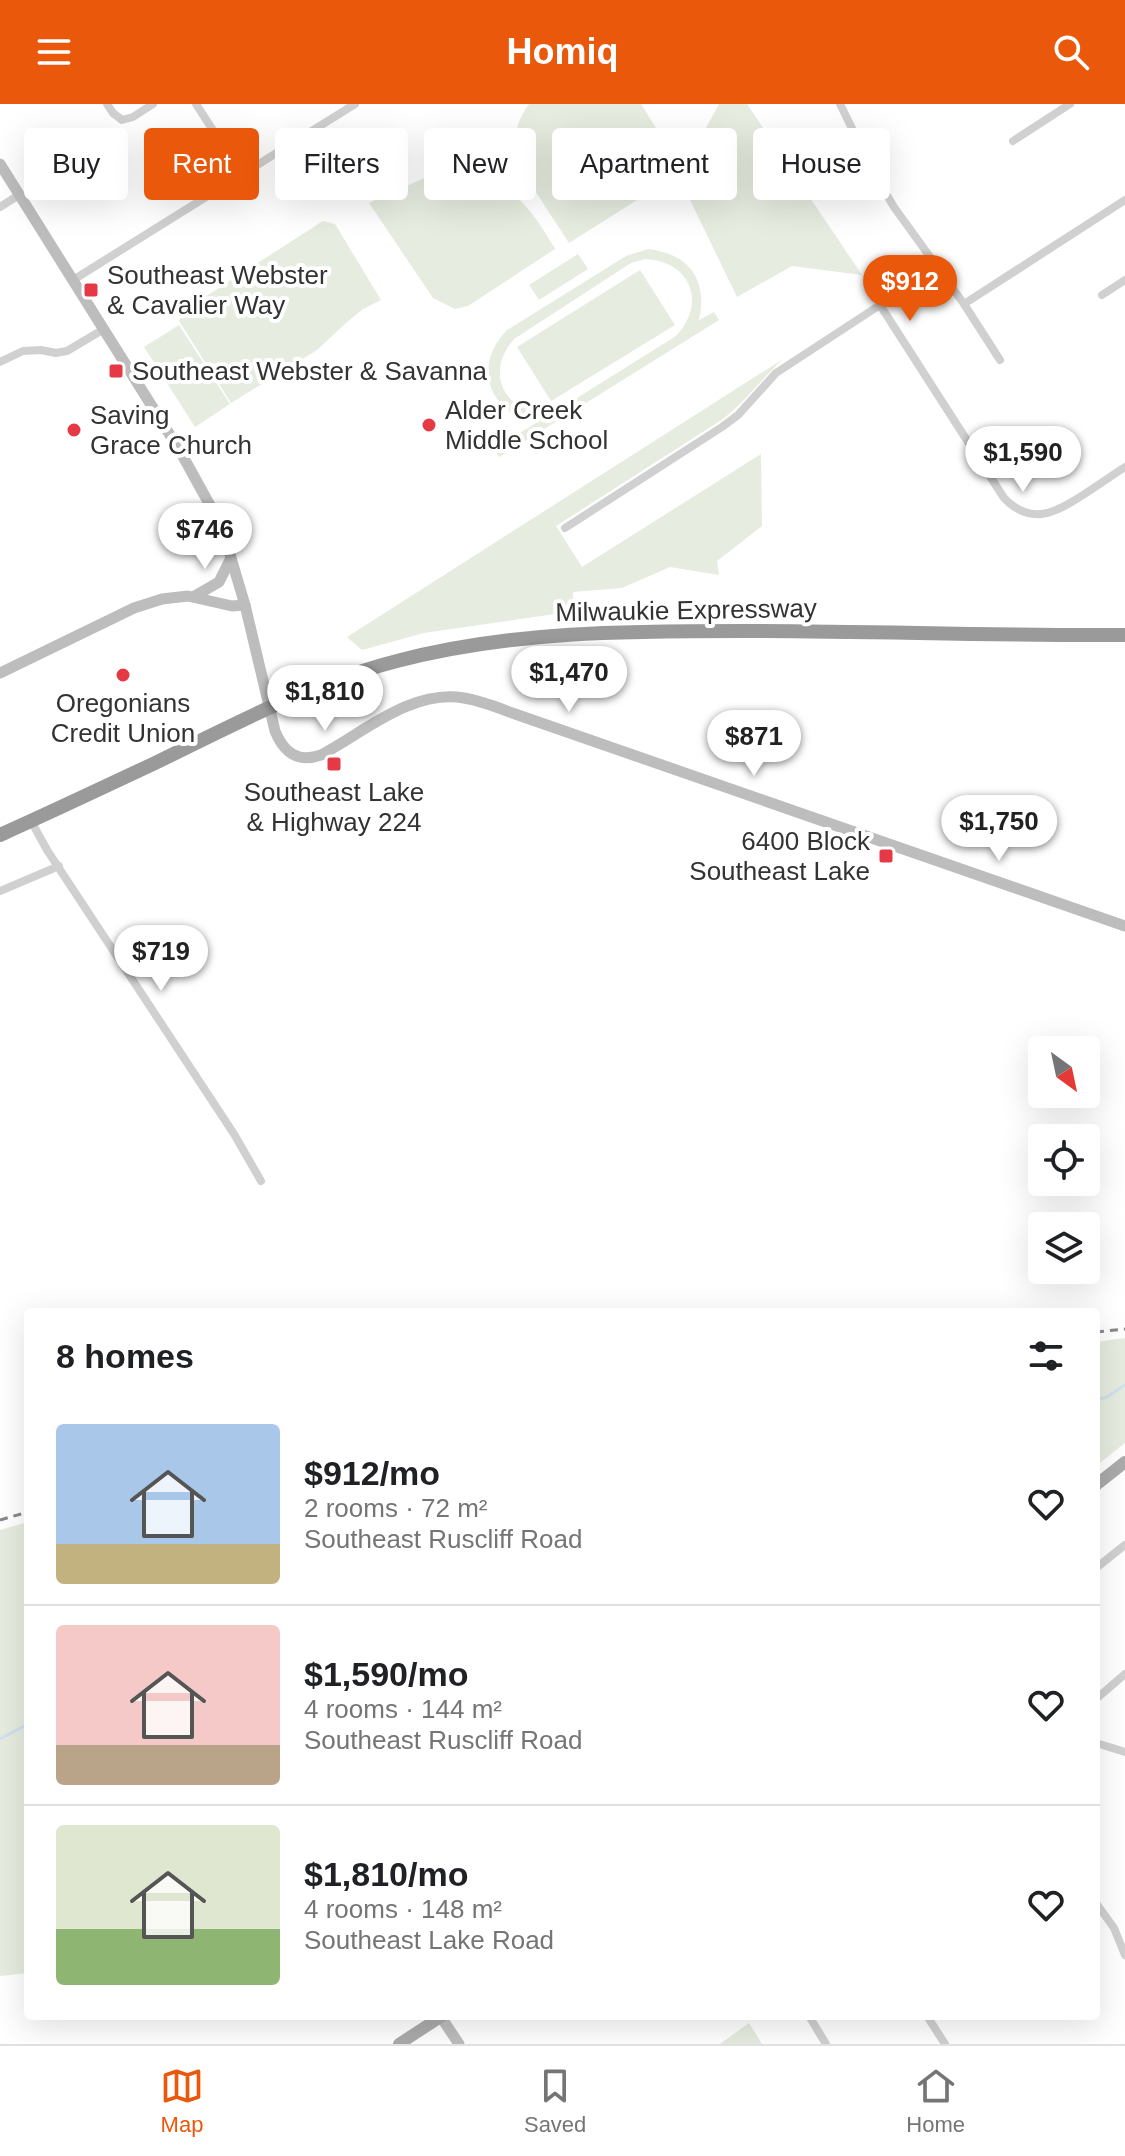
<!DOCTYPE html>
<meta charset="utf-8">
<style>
body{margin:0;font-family:Helvetica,sans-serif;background:#f6f6f6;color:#202124;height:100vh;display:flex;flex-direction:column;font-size:30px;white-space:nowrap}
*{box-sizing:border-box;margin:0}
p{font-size:26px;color:#757577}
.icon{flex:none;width:44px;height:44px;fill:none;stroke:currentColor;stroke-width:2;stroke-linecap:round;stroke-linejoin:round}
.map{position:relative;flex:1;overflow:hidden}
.panel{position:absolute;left:24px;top:1204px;width:1076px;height:712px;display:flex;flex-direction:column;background:#fff;border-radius:8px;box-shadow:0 8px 32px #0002}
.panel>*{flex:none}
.guide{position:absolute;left:24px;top:24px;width:1078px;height:72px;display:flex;gap:16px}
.needle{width:52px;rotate:147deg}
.fabs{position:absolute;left:1028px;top:932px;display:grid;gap:16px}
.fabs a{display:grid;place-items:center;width:72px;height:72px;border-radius:8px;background:#fff;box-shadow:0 8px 32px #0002;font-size:40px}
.price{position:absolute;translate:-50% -68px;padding:0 18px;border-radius:28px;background:#fff;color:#222;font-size:26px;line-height:52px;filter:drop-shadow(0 2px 4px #0008)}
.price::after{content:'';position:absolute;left:50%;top:48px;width:24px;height:18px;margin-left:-12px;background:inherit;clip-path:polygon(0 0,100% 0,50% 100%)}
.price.on{background:#ea580c;color:#fff}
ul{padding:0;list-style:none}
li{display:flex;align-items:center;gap:24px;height:200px;padding:0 32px}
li+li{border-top:2px solid #e0e0e0}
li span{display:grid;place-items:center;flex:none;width:224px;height:160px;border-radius:8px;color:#555}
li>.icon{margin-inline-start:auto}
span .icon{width:96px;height:96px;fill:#fffc;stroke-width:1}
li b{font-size:34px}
h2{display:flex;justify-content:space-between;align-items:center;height:96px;padding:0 32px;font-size:34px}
.chip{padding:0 28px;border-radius:8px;background:#fff;box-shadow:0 8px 32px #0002;font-size:28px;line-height:72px}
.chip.on{background:#ea580c;color:#fff}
header{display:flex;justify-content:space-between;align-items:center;height:104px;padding:0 32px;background:#ea580c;color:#fff;font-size:36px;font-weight:800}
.dock{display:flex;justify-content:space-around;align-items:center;height:112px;border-top:2px solid #e0e0e0;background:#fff;font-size:22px;color:#757577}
.dock a{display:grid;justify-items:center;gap:4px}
.dock .on{color:#ea580c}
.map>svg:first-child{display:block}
.green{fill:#e6ecdf;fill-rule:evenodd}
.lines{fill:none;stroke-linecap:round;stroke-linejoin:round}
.stream{stroke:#cfe2ee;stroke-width:3}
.street{stroke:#d0d0d0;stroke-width:8}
.secondary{stroke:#bdbdbd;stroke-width:11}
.primary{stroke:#ababab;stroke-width:12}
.highway{stroke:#9a9a9a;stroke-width:14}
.rail{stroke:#888;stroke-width:3;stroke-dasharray:8 6;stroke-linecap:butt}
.poi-dot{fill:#e63946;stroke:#fff;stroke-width:3}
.labels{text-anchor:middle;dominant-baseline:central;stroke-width:8;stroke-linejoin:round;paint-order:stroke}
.poi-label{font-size:26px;fill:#333;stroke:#fff;text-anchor:start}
.street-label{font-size:26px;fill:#333;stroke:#fff}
</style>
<header><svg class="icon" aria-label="menu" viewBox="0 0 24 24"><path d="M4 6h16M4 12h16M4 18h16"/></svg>Homiq<svg class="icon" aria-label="search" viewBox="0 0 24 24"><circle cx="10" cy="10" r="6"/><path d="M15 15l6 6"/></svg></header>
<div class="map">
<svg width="1125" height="1940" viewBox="0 0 1125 1940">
<rect width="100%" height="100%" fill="#fff"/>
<g class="green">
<path d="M529 0H641L676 56 675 72 569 139C557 119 519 67 516 47 513 29 519 14 529 0Z"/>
<polygon points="719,0 747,0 862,171 792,162 737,193 679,73"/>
<path d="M456 67C466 68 479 68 487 72 518 86 539 117 555 145L468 202 455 205 433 194 369 99 422 75Z"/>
<polygon points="323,117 335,120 381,196 363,205 346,219 317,246 231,299 179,217 183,207"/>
<path d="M648 145C689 150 708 175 699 216L714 208 719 216 499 353 494 345 536 319C488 308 472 262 507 226L626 152ZM645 155C691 157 707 199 676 232L561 304C512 320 480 274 514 235L631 159Z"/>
<polygon points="578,150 588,165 539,196 529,181"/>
<polygon points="640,166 675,221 551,297 517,243"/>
<polygon points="179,221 230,300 195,323 144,243"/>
<path d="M783 255C762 274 745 298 723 315L556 422 582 463 761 350 762 422 717 457 719 471 670 463 622 484 573 488V496L555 510 424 529 362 546 347 533Z"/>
<polygon points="1125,1234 1125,1339 1096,1362 1096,1238"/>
<polygon points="28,1418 28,1869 0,1872 0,1426"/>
<polygon points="749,1919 762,1940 720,1940"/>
</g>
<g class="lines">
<g class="stream">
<polyline points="1096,1296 1107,1293 1125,1281"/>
<polyline points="0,1635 28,1620"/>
</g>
<g class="street">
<polyline points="107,0 113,9 122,16 133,13 153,0"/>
<polyline points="196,0 242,71"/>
<polyline points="840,0 876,73 894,103 964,200 1000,256"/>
<polyline points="1013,37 1070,0"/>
<polyline points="0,103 19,91"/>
<polyline points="73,176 355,0"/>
<polyline points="1102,191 1125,176"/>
<polyline points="964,200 1125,96"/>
<polyline points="0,258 23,247 41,246 56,249 67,247 104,225"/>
<path d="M565 424 722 323 738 311 776 269 880 201 1004 394C1031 422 1055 409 1083 391 1097 382 1111 372 1125 363"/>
<polyline points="31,717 47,746 234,1030 261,1077"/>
<polyline points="0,787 59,762"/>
<polyline points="1096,1464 1125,1441"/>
<polyline points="1096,1595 1125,1570"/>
<polyline points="1096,1639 1125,1648"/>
<polyline points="1096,1799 1114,1824 1125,1851"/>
<polyline points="809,1912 826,1940"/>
<polyline points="927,1912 945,1940"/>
</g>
<g class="secondary">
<path d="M0 60 180 347 212 405 226 437 245 501 275 627C284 649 298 659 321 651 364 628 412 585 464 594 483 597 501 605 518 611L1125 822"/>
<polyline points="193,493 219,478 231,454"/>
<polyline points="0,569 134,504 162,495 188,492 232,502 245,501"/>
<polyline points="441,1913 459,1940"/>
</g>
<g class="primary">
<polyline points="1096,1381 1125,1358"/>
<polyline points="399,1940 442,1912"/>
</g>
<path class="highway" d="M0 731C51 708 102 684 153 660 233 621 311 579 397 557 511 527 628 527 745 527 872 527 998 532 1125 531"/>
<g class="rail">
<polyline points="1096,1228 1125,1225"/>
<polyline points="0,1416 28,1408"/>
</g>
</g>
<g class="poi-dot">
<rect x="83" y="178" width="16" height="16" rx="4"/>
<rect x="108" y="259" width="16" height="16" rx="4"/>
<circle cx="429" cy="321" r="8"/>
<circle cx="74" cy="326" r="8"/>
<circle cx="123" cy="571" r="8"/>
<rect x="326" y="652" width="16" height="16" rx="4"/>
<rect x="878" y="744" width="16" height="16" rx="4"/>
</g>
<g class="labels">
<g class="poi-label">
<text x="107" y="171">Southeast Webster<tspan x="107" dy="30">&amp; Cavalier Way</tspan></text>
<text x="132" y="267">Southeast Webster &amp; Savanna</text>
<text x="445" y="306">Alder Creek<tspan x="445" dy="30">Middle School</tspan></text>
<text x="90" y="311">Saving<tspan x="90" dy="30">Grace Church</tspan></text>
<text x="123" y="599" text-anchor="middle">Oregonians<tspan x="123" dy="30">Credit Union</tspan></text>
<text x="334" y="688" text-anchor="middle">Southeast Lake<tspan x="334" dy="30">&amp; Highway 224</tspan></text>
<text x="870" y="737" text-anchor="end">6400 Block<tspan x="870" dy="30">Southeast Lake</tspan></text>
</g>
<g class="street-label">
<text transform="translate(686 506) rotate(-1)">Milwaukie Expressway</text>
</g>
</g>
</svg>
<div class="fabs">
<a><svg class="needle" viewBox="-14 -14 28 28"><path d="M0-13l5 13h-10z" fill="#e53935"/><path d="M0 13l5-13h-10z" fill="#757577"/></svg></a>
<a><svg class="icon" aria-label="locate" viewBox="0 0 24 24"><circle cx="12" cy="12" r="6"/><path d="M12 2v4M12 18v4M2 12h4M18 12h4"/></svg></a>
<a><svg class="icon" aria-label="layers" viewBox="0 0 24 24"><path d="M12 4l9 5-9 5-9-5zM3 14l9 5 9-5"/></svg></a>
</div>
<b class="price on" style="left:910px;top:219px">$912</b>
<b class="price" style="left:1023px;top:390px">$1,590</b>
<b class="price" style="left:205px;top:467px">$746</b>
<b class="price" style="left:569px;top:610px">$1,470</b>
<b class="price" style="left:325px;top:629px">$1,810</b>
<b class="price" style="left:754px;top:674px">$871</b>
<b class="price" style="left:999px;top:759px">$1,750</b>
<b class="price" style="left:161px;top:889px">$719</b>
<div class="guide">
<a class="chip">Buy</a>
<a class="chip on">Rent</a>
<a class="chip">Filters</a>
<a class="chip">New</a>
<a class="chip">Apartment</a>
<a class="chip">House</a>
</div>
<section class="panel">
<h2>8 homes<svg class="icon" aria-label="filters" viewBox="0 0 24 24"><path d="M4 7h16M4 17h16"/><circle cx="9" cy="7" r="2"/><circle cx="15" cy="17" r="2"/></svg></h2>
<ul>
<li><span style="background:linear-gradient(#a9c7e8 75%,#c2b280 0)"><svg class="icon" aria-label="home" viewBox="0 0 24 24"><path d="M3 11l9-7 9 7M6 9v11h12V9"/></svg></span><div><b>$912/mo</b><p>2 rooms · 72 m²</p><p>Southeast Ruscliff Road</p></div><svg class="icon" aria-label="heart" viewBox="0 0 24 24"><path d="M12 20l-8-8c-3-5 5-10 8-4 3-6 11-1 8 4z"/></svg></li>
<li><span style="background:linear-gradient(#f6c9c9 75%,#b9a48a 0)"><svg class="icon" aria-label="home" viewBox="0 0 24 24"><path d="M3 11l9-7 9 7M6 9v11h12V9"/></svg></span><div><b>$1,590/mo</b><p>4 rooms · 144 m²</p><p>Southeast Ruscliff Road</p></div><svg class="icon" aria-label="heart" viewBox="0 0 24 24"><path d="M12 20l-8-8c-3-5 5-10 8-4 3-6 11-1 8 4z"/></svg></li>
<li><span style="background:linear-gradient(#dfe7d0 65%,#8fb573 0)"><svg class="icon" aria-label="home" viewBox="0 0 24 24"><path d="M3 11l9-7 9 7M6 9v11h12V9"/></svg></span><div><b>$1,810/mo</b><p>4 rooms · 148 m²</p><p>Southeast Lake Road</p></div><svg class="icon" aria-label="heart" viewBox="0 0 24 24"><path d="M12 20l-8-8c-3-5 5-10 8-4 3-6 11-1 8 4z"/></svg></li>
</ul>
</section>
</div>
<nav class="dock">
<a class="on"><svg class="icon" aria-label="map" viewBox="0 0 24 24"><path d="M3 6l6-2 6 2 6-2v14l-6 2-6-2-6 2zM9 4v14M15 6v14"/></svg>Map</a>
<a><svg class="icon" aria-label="saved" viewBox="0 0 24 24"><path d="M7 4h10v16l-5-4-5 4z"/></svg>Saved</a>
<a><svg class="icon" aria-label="home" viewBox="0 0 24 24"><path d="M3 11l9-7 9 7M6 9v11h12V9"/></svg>Home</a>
</nav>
